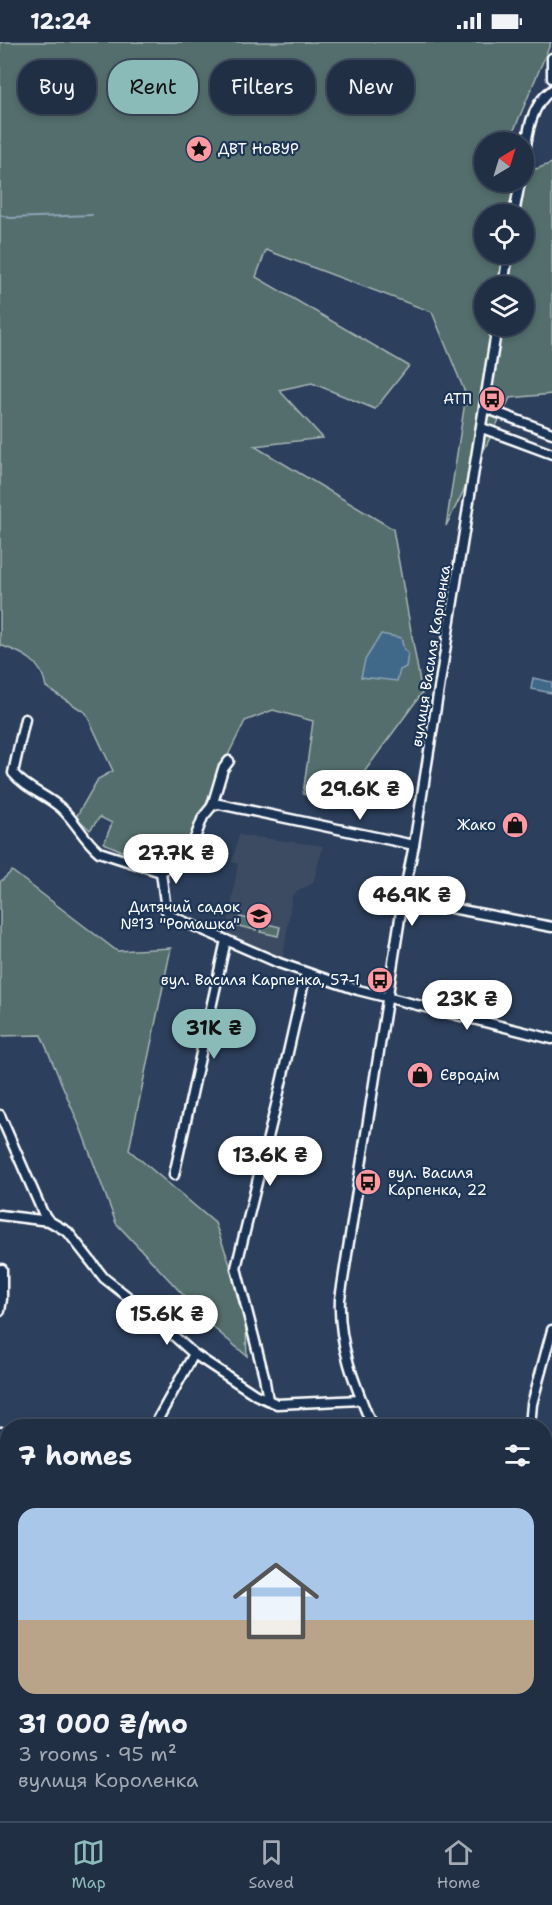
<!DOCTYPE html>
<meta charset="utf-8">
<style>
body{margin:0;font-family:"Shantell Sans",sans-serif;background:#2d3b50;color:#f1f3f6;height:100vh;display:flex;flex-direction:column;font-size:22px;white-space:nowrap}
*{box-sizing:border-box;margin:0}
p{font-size:20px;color:#a2a9b3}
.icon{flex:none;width:33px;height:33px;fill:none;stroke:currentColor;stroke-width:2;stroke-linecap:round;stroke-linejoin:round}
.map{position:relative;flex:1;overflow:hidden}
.side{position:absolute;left:0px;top:1377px;width:552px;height:402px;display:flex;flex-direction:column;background:#212f45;border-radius:24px 24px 0 0;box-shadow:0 3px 9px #0003,0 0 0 2px #3e4a5e}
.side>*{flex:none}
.top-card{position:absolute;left:18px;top:18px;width:516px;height:54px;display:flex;gap:12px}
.needle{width:39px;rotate:38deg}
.tools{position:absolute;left:474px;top:90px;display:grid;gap:12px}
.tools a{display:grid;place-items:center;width:60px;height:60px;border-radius:50%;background:#212f45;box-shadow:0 3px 9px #0003,0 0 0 2px #3e4a5e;font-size:30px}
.price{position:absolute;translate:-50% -51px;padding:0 14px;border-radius:21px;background:#fff;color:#222;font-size:20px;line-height:39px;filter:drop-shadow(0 2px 3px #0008)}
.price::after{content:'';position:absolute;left:50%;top:36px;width:18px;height:14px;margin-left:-9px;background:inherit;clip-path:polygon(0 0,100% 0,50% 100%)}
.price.selected{background:#8bbbb9;color:#111}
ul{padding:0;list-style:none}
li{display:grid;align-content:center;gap:12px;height:318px;padding:0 18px}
li span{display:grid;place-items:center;height:186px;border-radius:18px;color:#555}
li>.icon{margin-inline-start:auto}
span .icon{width:108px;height:108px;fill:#fffc;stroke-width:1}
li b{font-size:26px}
h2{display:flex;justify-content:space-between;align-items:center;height:72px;padding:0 18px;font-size:26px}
.chip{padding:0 21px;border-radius:24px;background:#212f45;box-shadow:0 3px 9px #0003,0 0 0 2px #3e4a5e;font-size:21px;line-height:54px}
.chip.selected{background:#8bbbb9;color:#111}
.status{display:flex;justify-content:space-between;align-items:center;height:42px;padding:0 30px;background:#212f45;direction:ltr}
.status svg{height:16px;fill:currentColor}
.tabs{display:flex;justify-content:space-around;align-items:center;height:84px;border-top:2px solid #3e4a5e;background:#212f45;font-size:16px;color:#a2a9b3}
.tabs a{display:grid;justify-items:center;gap:3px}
.tabs .selected{color:#8bbbb9}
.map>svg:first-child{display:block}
.built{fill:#3e4b62}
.green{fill:#536e6c;stroke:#a9b6b6;stroke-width:1.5;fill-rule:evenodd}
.water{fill:#406788;stroke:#8ca4b8;stroke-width:1.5}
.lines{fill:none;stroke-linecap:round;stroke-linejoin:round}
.stream{stroke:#8ca4b8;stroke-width:2}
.minor-casing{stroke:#fff;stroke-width:13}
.minor{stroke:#1d3557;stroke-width:8}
.labels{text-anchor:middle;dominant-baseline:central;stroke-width:4.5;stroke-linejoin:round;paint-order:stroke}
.poi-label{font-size:15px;fill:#fff;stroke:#1d3557;text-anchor:end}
.street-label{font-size:15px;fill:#fff;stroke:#1d3557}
</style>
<div class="status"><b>12:24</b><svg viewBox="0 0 49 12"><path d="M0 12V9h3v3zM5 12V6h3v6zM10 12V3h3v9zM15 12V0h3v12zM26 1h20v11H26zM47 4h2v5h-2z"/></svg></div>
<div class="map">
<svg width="552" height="1779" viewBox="0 0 552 1779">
<rect width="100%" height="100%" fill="#2c3f5c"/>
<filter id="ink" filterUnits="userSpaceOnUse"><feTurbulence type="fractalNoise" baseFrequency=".0167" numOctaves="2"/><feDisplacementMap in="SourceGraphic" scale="12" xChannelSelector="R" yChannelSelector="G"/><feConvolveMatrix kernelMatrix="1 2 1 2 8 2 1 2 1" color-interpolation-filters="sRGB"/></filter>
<g filter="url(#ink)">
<polygon class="built" points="239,793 323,804 313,841 296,850 292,854 283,916 276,916 226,894 238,822 232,820"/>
<g class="green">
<path d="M0 0H551L509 100H484V140H524V120L536 127 552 121V352L510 356 446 484 466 353 432 270 266 208 256 235 409 324 375 367 312 341 279 348 323 396 254 404 393 487 422 651 340 763 303 752 313 679 273 668 245 679 217 735 187 810 160 826 104 801 112 781 100 775 90 788 76 775 98 737 113 729 86 671 46 645C42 619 23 611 0 603ZM484 172H524V212H484ZM484 244H524V284H484Z"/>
<polygon points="12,829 117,909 171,906 129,1108 215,1181 245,1264 247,1314 215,1287 116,1181 82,1090 41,993 0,994 0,840"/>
<polygon points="240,875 258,879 256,888 238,884"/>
<polygon points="263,881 280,885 278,894 260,890"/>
<polygon points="544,1625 552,1626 552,1657 545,1663"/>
<polygon points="29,1772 255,1772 278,1779 31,1779"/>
</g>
<g class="water">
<polygon points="381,592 401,596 404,608 408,611 406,625 400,628 397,639 361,635 365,618"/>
<polygon points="533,636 552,640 552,651 531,647"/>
<polygon points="5,1616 7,1616 7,1671 0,1666 0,1620"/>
</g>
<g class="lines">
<g class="stream">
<polyline points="0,173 10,176 92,173"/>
<polyline points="0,1680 8,1674"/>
</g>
<defs>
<g id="minor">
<polyline points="552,16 552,36"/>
<path d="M524 118C527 94 530 63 552 48"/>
<polyline points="514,172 520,140"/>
<polyline points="503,244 508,212"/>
<polyline points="485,366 552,391"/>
<polyline points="482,386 552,412"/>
<path d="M25 677 13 731C26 747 47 753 62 767 76 780 84 798 99 810L161 830 166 868 171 874 279 921 358 948 552 997"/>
<polyline points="229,719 223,727 212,764 219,762 414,803"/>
<path d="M161 830C170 822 181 822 189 812L203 775 212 764"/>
<polyline points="403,857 552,885"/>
<polyline points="0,1073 43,1171 49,1179"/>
<polyline points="174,1133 226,898"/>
<polyline points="0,1173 49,1179 68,1190 104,1236 146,1269 194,1312 256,1353 277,1362 361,1358"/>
<polyline points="0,1269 2,1257 2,1227"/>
<polyline points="268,1358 264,1334 236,1226 277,1059 306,931"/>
<polyline points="154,1384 194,1312"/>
<path d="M372 1384C355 1343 338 1302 340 1257L403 857 414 803 497 284"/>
<polyline points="530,1384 532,1362 552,1288"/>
<polyline points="0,1390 8,1391"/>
<polyline points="544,1439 552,1440"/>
<polyline points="0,1468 8,1468"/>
<polyline points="0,1544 8,1475"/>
<polyline points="544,1668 552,1662"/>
<polyline points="477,1779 478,1772"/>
</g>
</defs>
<use href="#minor" class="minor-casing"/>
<use href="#minor" class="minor"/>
</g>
</g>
<defs>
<symbol id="sight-disc" viewBox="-11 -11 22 22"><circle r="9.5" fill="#ff9aa2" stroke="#1d3557"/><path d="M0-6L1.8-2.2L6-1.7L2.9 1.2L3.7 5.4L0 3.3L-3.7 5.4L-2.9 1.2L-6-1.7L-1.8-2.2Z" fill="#111"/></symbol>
<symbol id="bus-disc" viewBox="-11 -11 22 22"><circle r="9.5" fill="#ff9aa2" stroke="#1d3557"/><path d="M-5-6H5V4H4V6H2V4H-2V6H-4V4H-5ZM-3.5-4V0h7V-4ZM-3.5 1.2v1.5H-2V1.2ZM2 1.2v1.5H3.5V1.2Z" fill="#111"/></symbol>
<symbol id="shop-disc" viewBox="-11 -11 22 22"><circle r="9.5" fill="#ff9aa2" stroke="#1d3557"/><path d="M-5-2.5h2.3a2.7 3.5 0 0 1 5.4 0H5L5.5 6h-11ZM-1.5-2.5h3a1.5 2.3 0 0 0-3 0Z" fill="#111"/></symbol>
<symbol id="school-disc" viewBox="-11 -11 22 22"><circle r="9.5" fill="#ff9aa2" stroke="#1d3557"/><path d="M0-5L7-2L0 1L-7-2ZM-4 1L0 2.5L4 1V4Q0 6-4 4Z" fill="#111"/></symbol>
</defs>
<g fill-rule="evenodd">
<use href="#sight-disc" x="184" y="92" width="30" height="30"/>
<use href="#bus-disc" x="477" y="342" width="30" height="30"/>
<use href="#shop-disc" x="500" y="768" width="30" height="30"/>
<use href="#school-disc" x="244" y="859" width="30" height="30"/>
<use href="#bus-disc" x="365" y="923" width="30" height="30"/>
<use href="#shop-disc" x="405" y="1018" width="30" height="30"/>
<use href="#bus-disc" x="353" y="1125" width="30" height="30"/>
</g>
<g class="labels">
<g class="poi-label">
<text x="218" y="107" text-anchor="start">ДВТ НоВУР</text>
<text x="472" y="357">АТП</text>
<text x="496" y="783">Жако</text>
<text x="240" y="865">Дитячий садок<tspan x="240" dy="17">№13 "Ромашка"</tspan></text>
<text x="360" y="938">вул. Василя Карпенка, 57-1</text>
<text x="440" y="1033" text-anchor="start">Євродім</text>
<text x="388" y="1131" text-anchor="start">вул. Василя<tspan x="388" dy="17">Карпенка, 22</tspan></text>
</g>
<g class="street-label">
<text transform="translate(431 614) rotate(-81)">вулиця Василя Карпенка</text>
</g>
</g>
</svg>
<div class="tools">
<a><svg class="needle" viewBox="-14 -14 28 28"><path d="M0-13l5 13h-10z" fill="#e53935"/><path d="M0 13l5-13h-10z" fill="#a2a9b3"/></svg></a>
<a><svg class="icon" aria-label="locate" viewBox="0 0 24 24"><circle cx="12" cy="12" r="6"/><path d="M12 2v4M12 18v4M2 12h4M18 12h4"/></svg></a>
<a><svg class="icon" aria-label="layers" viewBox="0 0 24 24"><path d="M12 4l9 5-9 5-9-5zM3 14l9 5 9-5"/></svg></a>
</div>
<b class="price" style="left:360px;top:779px">29.6K ₴</b>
<b class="price" style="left:176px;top:843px">27.7K ₴</b>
<b class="price" style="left:412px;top:885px">46.9K ₴</b>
<b class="price" style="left:467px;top:989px">23K ₴</b>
<b class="price selected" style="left:214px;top:1018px">31K ₴</b>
<b class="price" style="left:270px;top:1145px">13.6K ₴</b>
<b class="price" style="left:167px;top:1304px">15.6K ₴</b>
<div class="top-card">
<a class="chip">Buy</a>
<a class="chip selected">Rent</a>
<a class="chip">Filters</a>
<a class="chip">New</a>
</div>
<section class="side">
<h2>7 homes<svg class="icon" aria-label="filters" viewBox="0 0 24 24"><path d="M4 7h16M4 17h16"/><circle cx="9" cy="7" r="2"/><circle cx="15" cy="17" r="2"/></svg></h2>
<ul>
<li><span style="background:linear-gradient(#a9c7e8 60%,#b9a48a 0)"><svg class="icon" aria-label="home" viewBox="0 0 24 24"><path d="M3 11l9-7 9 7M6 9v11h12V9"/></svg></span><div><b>31 000 ₴/mo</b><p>3 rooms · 95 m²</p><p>вулиця Короленка</p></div></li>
</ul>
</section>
</div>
<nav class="tabs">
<a class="selected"><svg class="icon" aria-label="map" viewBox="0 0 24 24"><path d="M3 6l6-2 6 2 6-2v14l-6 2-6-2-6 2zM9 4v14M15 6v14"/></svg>Map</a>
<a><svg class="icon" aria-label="saved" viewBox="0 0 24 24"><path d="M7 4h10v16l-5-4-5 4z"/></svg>Saved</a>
<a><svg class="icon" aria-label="home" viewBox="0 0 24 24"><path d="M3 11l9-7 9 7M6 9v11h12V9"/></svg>Home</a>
</nav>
